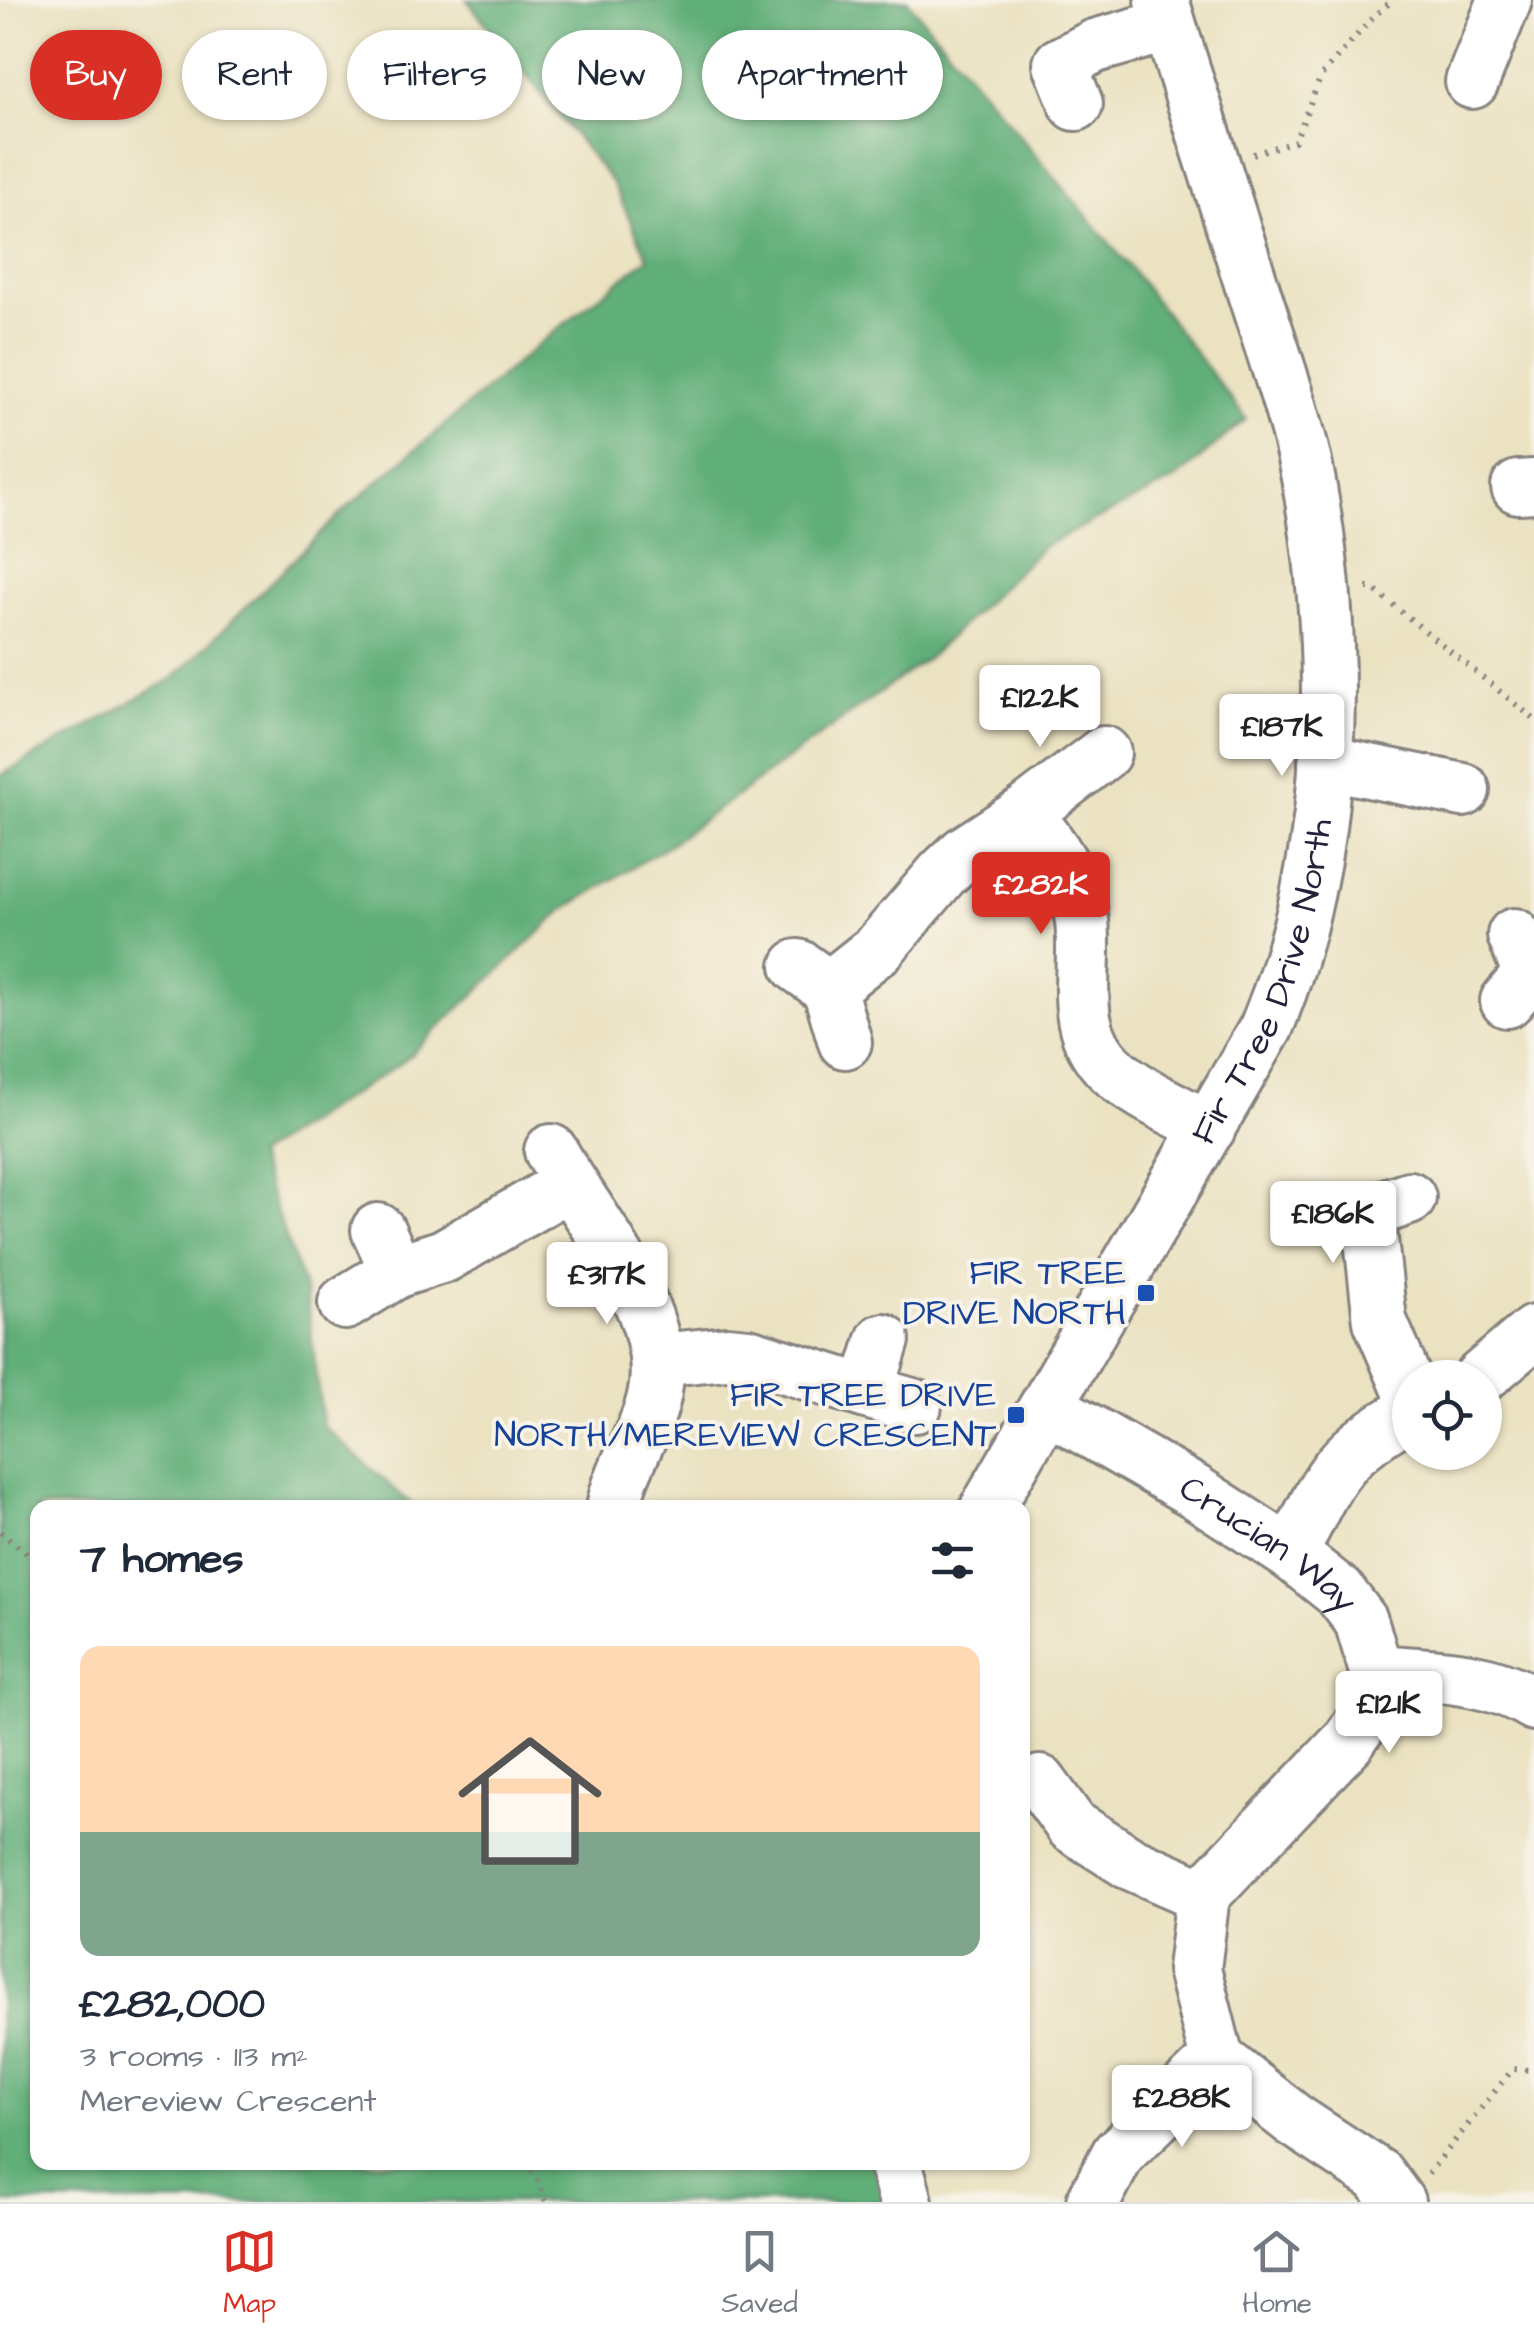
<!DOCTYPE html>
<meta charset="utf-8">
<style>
body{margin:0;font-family:"Architects Daughter",sans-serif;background:#f2f2f3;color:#1f2937;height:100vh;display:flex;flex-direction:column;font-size:38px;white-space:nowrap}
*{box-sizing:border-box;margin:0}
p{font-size:32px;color:#747a83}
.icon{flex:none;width:55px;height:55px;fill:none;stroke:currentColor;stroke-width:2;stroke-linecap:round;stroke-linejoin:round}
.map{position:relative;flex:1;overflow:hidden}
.panel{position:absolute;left:30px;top:1500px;width:1000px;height:670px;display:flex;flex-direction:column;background:#fff;border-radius:20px;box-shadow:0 2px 8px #0004}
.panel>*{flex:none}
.banner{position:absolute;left:30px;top:30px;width:1000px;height:90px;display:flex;gap:20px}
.controls{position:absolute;left:1392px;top:1360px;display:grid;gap:20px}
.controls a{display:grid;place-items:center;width:110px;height:110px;border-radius:50%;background:#fff;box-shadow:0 2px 8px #0004;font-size:50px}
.price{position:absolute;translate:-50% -85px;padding:0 22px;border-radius:10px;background:#fff;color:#222;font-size:32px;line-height:65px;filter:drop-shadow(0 2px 5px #0008)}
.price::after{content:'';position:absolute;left:50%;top:60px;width:30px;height:22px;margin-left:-15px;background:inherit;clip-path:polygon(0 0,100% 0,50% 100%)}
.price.active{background:#d93025;color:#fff}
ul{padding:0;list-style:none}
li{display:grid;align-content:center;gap:20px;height:530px;padding:0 50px}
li+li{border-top:2px solid #e0e1e3}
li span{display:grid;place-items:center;height:310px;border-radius:20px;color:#555}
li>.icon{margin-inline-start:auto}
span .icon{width:180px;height:180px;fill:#fffc;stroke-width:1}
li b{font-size:42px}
h2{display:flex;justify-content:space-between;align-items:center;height:120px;padding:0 50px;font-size:42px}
.tag{padding:0 35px;border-radius:45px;background:#fff;box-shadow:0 2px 8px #0004;font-size:35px;line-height:90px}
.tag.active{background:#d93025;color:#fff}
.tab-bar{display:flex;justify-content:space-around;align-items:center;height:140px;border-top:2px solid #e0e1e3;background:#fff;font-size:28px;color:#747a83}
.tab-bar a{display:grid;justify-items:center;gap:5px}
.tab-bar .active{color:#d93025}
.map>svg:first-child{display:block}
.forest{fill:#61ae78;stroke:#42685a;stroke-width:2.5}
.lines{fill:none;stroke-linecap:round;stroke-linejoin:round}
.minor-casing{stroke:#86827e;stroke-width:58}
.path{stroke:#86827e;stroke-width:6;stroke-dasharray:2.5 8;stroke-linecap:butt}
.minor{stroke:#fff;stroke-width:52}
.transit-dot{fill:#1a4fb4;stroke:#f7f3e8;stroke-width:4}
.labels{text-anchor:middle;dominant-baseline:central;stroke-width:8;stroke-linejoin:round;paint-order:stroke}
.street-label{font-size:35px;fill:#22223b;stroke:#f7f3e8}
.transit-label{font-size:35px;fill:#164399;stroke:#f7f3e8;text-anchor:end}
</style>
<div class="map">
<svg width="1534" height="2202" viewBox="0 0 1534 2202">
<rect width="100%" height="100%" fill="#f7f3e8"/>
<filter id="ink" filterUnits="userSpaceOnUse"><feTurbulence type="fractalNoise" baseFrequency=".01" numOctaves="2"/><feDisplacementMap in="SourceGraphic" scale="20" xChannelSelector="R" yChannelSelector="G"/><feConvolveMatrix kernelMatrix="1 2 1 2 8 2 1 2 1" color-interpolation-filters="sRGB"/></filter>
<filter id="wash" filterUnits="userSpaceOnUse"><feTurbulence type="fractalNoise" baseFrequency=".0048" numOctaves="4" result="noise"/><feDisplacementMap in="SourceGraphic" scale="40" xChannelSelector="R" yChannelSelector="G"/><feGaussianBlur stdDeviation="2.25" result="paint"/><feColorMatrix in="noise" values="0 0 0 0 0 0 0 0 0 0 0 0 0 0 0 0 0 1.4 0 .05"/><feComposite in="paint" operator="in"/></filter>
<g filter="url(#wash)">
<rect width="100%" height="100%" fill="#ebe2c1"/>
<polygon class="forest" points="467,0 907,0 1131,269 1246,419 1176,479 1043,547 929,657 670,844 562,911 404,1061 256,1156 306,1293 323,1426 415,1507 38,1508 38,2162 872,2162 894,2202 0,2202 0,776 175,677 341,513 544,340 648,258 613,184"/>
</g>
<g filter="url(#ink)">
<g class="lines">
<defs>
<g id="minor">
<polyline points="1472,82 1505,0"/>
<polyline points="1076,104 1060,64 1095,46 1169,25"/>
<polyline points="1518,487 1534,486"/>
<polyline points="1325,762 1463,790"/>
<polyline points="1025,813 1104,753"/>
<polyline points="798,966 829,988 845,1042"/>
<path d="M829 988 878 949 943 873 964 853 1025 813C1051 844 1077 880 1082 921 1088 974 1067 1025 1110 1068 1137 1094 1177 1110 1209 1128"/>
<polyline points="1507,1001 1530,974 1514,935"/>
<path d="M551 1151C589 1220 670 1311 655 1392 647 1434 621 1466 613 1508"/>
<polyline points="1409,1198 1368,1212 1380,1321 1410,1391"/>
<polyline points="397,1271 444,1256 569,1184"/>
<polyline points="345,1303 397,1271 378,1230"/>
<polyline points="883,1340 867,1392 915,1406"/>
<polyline points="658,1360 727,1353 748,1355 867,1392"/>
<polyline points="1480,1378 1534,1332"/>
<path id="s1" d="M1048 1407 1194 1491 1291 1554 1339 1592 1361 1621 1376 1671 1372 1707 1348 1742 1203 1895 1194 1969 1217 2059 1294 2120 1379 2176 1398 2202"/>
<path id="s2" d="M987 1508 1266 1028C1337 856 1341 659 1308 477 1296 416 1274 355 1255 296 1224 197 1192 99 1162 0"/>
<path d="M1291 1554C1328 1480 1334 1454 1410 1413"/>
<path d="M1376 1671C1429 1676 1488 1674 1534 1704"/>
<polyline points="1040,1782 1072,1826 1130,1863 1203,1895"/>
<polyline points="895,2162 906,2202"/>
<polyline points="1093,2202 1118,2154 1217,2059"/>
</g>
</defs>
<use href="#minor" class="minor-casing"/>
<g class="path">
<polyline points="1253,154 1295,141 1321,76 1374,16 1393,0"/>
<polyline points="1367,588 1372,588 1534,719"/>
<polyline points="0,1532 38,1562"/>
<polyline points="525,2162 536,2176 546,2202"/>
<polyline points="1428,2174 1513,2069 1534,2070"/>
</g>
<use href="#minor" class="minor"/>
</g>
</g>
<g class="transit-dot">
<rect x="1136" y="1283" width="20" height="20" rx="5"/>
<rect x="1006" y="1405" width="20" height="20" rx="5"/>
</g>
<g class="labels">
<g class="street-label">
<text stroke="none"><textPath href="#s2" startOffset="598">Fir Tree Drive North</textPath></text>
<text stroke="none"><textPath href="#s1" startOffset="260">Crucian Way</textPath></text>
</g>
<g class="transit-label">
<text x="1126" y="1273">FIR TREE<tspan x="1126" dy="40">DRIVE NORTH</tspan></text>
<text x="996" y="1395">FIR TREE DRIVE<tspan x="996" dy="40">NORTH/MEREVIEW CRESCENT</tspan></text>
</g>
</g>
</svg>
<div class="controls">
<a><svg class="icon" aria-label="locate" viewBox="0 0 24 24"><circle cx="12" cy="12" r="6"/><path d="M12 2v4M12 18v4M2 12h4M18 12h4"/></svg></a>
</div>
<b class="price" style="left:1040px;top:750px">£122K</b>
<b class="price" style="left:1282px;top:779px">£187K</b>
<b class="price active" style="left:1041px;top:937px">£282K</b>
<b class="price" style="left:1333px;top:1266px">£186K</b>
<b class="price" style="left:607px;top:1327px">£317K</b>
<b class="price" style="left:1389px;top:1756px">£121K</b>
<b class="price" style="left:1182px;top:2150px">£288K</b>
<div class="banner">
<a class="tag active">Buy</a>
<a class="tag">Rent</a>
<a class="tag">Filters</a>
<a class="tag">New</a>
<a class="tag">Apartment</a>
</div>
<section class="panel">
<h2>7 homes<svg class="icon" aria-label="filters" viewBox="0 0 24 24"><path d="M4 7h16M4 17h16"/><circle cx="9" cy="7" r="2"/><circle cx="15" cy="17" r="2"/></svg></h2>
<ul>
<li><span style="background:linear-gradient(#ffd9b3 60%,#7fa58c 0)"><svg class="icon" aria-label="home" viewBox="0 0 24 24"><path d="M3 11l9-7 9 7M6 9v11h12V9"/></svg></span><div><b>£282,000</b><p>3 rooms · 113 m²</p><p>Mereview Crescent</p></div></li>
</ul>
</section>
</div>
<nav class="tab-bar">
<a class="active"><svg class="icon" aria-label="map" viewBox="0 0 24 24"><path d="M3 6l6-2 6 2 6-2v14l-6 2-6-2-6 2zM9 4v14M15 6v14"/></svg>Map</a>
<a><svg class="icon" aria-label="saved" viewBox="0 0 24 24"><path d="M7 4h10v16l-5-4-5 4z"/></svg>Saved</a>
<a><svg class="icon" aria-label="home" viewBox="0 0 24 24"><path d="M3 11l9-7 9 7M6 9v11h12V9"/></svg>Home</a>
</nav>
